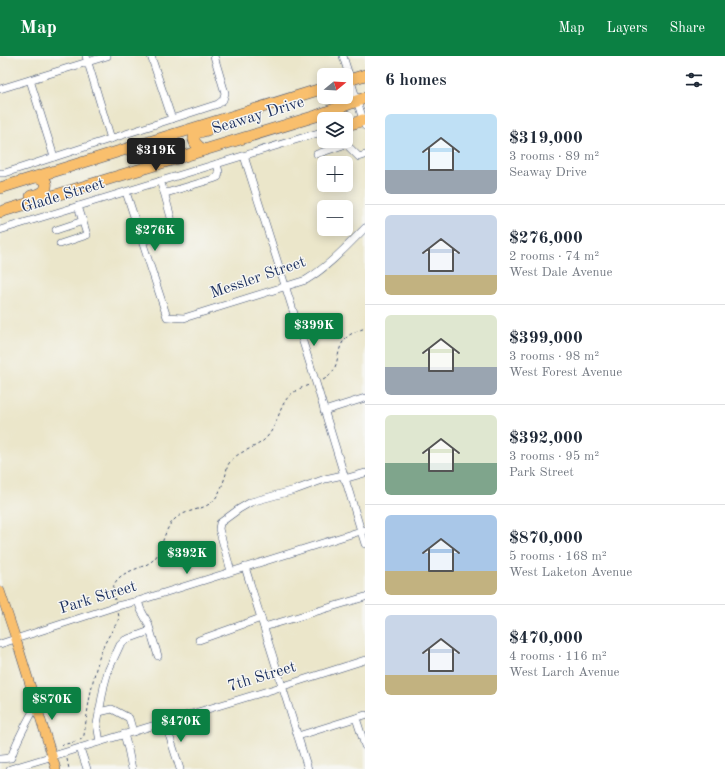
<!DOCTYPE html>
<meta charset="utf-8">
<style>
body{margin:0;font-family:"Old Standard TT",serif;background:#f2f2f3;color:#1f2937;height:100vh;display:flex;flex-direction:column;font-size:15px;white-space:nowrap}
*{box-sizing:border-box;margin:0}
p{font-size:13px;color:#747a83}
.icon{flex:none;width:22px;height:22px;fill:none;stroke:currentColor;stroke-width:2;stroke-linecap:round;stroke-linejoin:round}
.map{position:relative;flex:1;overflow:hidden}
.details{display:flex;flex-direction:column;background:#fff;width:360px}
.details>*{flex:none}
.needle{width:26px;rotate:72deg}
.fabs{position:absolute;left:317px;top:12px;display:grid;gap:8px}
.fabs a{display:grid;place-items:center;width:36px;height:36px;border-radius:6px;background:#fff;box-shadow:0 2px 10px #0003;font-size:20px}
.price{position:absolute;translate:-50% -34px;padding:0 9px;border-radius:4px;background:#0b8043;color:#fff;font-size:13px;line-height:26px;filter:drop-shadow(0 1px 2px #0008)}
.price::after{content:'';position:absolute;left:50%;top:24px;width:12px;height:9px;margin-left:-6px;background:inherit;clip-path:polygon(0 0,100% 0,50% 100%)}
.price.selected{background:#222;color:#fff}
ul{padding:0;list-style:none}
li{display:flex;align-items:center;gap:12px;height:100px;padding:0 20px}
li+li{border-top:1px solid #e0e1e3}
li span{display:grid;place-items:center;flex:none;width:112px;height:80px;border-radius:6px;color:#555}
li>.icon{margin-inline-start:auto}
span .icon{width:48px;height:48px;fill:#fffc;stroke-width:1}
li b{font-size:17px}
h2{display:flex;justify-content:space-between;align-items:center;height:48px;padding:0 20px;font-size:17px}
header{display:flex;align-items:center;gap:24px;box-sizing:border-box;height:56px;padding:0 20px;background:#0b8043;color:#fff}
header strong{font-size:19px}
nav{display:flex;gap:22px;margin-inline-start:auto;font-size:14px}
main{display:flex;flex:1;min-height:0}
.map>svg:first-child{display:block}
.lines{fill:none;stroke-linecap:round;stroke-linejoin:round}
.minor-casing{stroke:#3a4a6e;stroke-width:8}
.major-casing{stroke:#3a4a6e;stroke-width:10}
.highway-casing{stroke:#3a4a6e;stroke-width:12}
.path{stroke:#3a4a6e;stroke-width:1;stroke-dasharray:3 3;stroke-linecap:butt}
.minor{stroke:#fff;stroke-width:7}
.major{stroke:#f9bf6d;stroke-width:9}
.highway{stroke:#f9bf6d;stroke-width:11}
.labels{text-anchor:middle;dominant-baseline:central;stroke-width:3;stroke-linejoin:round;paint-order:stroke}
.street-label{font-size:16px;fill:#1b2f5e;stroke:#f6f6f2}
</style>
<header>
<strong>Map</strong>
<nav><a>Map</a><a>Layers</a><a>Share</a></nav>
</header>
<main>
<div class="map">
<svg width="365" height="713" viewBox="0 0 365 713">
<rect width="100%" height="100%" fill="#f6f6f2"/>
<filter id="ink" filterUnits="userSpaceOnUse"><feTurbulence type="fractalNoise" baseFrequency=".025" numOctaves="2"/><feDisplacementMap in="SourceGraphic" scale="8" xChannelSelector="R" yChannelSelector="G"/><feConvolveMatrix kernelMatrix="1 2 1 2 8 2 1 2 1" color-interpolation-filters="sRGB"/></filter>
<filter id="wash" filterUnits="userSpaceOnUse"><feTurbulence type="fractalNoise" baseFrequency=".012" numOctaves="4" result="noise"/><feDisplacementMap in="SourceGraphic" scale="16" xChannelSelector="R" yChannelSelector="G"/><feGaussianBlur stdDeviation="0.9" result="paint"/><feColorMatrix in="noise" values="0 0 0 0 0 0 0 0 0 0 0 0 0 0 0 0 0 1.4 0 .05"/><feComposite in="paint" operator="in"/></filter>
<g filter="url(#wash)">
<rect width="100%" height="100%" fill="#ebe6ca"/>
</g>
<g filter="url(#ink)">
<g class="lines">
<defs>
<g id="minor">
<polyline points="86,0 111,83"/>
<polyline points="151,0 172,63"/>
<polyline points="343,0 365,70"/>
<polyline points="30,24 54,101"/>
<polyline points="0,33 107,0"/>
<polyline points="317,98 346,88 359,101 365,99"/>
<polyline points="244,100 316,327 365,488"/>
<polyline points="0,117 5,117 218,48 223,44 225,37 214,0"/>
<polyline points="160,125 164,136 166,137 213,123 218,121 219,116 217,108"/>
<path d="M126 136 167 261 184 262 306 224C329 210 346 191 365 172"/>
<polyline points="0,174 318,77"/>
<polyline points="56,174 83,165"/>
<path d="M142 185C152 182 169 180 173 169L164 136"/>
<polyline points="60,188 87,179 78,150"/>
<polyline points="324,355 365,342"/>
<polyline points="344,423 365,417"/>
<polyline points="245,511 308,713"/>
<polyline points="231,515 219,473 220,467 239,453 251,446 295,434 325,423 343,419"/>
<polyline points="138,545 141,554 148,567 158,600"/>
<polyline points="264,571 365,541"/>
<polyline points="199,584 261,562"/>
<polyline points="0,588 117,550 138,545 364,474"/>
<polyline points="99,656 112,653 129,662 133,676"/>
<polyline points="356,662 365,690"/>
<polyline points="165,666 180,713"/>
<polyline points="124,678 128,693 132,713"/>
<polyline points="298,680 365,659"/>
<polyline points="100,686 97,668 104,630 108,615 120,589 125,584 150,575"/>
<polyline points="80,692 87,713"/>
<path d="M0 703 11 702C17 683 27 666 36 650"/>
<polyline points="10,713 274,633 365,604"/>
</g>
<polyline id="major" points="0,535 16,583 56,713"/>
<g id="highway">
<polyline points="346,25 365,19"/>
<polyline points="346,69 355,67 363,64"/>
<path d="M203 94C198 90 189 84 197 77 199 76 204 75 207 74"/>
<polyline points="0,132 324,32"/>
<path d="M31 140C34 139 38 139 41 137 46 135 49 127 43 123 42 122 37 121 36 121"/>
<polyline points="0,156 316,60 365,42"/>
</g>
</defs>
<use href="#minor" class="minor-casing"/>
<use href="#major" class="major-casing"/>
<use href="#highway" class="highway-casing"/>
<g class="path">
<path d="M323 324C342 314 334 296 345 283 350 277 358 275 365 272"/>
<path d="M115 544C114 539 112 533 114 529 120 514 141 514 152 505 163 497 162 474 175 463 186 453 203 455 213 445 220 438 223 427 226 418 226 415 227 412 228 409 236 394 256 394 267 381 285 359 275 340 309 329"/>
<path d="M80 684 83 682 84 679C88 651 93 614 104 589 108 581 113 573 118 565L119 561 118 556"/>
<polyline points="63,690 62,689 78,685"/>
<polyline points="67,703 69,713"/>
</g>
<use href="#minor" class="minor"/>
<use href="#major" class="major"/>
<use href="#highway" class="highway"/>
</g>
</g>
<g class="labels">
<g class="street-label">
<text transform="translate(258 60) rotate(-17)">Seaway Drive</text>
<text transform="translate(63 140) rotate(-17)">Glade Street</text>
<text transform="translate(258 222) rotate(-19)">Messler Street</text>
<text transform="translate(98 542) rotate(-17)">Park Street</text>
<text transform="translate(262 621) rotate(-17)">7th Street</text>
</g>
</g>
</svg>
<div class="fabs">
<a><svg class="needle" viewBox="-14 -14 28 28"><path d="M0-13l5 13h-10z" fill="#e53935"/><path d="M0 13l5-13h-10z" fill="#747a83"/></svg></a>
<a><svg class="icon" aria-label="layers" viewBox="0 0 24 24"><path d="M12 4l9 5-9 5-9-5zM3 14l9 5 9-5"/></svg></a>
<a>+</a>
<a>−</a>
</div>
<b class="price selected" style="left:156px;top:116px">$319K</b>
<b class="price" style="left:155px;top:196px">$276K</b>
<b class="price" style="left:314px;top:291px">$399K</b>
<b class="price" style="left:187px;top:519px">$392K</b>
<b class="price" style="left:52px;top:665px">$870K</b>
<b class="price" style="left:181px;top:687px">$470K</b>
</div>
<section class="details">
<h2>6 homes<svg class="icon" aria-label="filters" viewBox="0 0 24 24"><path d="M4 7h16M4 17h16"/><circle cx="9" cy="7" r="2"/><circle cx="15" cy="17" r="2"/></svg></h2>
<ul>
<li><span style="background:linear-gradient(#bfe0f5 70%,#9aa5b1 0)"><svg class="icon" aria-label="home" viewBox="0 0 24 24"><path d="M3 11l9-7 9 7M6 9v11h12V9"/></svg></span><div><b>$319,000</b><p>3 rooms · 89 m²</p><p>Seaway Drive</p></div></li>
<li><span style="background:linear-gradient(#c9d6e8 75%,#c2b280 0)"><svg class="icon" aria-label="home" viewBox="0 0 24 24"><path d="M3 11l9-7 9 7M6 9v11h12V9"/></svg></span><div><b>$276,000</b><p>2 rooms · 74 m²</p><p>West Dale Avenue</p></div></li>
<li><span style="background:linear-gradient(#dfe7d0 65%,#9aa5b1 0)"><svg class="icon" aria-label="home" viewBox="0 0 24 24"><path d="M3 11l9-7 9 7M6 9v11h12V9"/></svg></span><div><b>$399,000</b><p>3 rooms · 98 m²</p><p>West Forest Avenue</p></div></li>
<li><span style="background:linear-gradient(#dfe7d0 60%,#7fa58c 0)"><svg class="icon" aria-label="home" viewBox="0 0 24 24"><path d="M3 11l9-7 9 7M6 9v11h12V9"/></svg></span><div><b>$392,000</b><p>3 rooms · 95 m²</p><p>Park Street</p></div></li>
<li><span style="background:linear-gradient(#a9c7e8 70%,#c2b280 0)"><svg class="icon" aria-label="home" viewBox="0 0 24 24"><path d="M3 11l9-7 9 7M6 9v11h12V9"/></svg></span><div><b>$870,000</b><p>5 rooms · 168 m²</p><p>West Laketon Avenue</p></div></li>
<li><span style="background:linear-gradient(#c9d6e8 75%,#c2b280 0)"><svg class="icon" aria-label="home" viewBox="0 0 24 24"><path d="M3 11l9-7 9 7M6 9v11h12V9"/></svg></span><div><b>$470,000</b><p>4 rooms · 116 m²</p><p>West Larch Avenue</p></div></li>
</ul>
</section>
</main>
